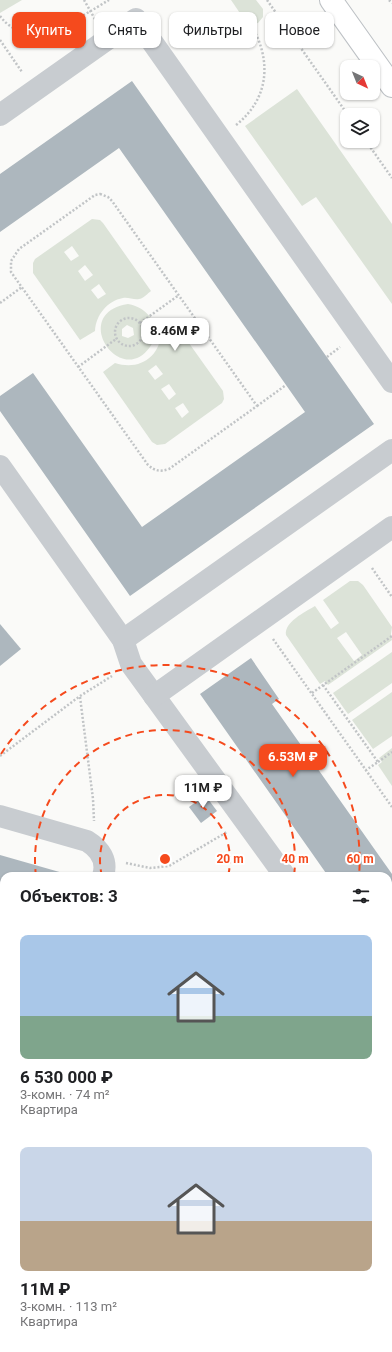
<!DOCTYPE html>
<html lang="ru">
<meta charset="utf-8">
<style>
body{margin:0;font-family:Roboto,sans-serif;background:#f2f2f2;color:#202124;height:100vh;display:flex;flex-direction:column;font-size:15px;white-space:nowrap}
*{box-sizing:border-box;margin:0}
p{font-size:13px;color:#757577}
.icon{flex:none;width:22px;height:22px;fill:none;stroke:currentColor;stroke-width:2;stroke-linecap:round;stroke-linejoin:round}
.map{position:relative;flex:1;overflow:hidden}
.panel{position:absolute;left:0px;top:872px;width:392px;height:480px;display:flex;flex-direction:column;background:#fff;border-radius:12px 12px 0 0;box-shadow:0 1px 3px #0004}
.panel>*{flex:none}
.guide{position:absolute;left:12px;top:12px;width:368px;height:36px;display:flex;gap:8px}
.needle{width:26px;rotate:137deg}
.controls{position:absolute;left:340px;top:60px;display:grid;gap:8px}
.controls a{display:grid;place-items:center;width:40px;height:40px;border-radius:8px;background:#fff;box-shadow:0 1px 3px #0004;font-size:20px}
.price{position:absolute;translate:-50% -34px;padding:0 9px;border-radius:8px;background:#fff;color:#222;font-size:13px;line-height:26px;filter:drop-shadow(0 1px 2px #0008)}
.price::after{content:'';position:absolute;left:50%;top:24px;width:12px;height:9px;margin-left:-6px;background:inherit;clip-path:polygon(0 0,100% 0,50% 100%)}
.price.active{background:#f54a1d;color:#fff}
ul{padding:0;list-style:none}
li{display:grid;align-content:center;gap:8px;height:212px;padding:0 20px}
li span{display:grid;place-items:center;height:124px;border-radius:8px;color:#555}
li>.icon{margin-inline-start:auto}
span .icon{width:72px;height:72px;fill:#fffc;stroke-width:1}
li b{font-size:17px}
h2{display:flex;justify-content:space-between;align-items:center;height:48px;padding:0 20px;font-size:17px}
.tag{padding:0 14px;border-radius:8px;background:#fff;box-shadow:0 1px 3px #0004;font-size:14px;line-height:36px}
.tag.active{background:#f54a1d;color:#fff}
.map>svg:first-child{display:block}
.green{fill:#dce3d8;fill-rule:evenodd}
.building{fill:#adb7be}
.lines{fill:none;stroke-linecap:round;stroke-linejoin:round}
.major-casing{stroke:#bdc1c5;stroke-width:24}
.path{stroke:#c1c4c6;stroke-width:2.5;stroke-dasharray:2 2;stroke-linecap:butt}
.minor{stroke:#c8ccd0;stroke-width:22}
.major{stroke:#fff;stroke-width:22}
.ring{fill:none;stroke:#f54a1d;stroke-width:2;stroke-dasharray:7 5}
.centre{fill:#f54a1d;stroke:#fff;stroke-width:2}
.ring-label{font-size:12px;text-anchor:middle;font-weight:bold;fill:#f54a1d;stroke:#fff;stroke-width:4;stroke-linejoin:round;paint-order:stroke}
</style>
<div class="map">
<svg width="392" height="1352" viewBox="0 0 392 1352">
<rect width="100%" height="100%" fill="#fafaf8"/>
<g class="green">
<polygon points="0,0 22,0 0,13"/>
<path d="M231 0H256L263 9V17L258 23C245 26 238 9 231 0Z"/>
<polygon points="297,89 392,224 392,304 316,197 302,206 245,126"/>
<path d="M92 219 100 220 103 223 151 291C148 293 143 299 139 299 134 300 128 297 123 298 107 301 96 315 95 331L80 340 33 273V263L35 259ZM72 246 79 256 71 261 64 252ZM85 265 93 275 85 281 78 271ZM99 284 106 294 98 299 91 290Z"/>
<path d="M128 304C148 307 164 328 150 347 120 389 69 313 128 304ZM127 325 133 328 134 335 128 338 122 336V329Z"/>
<path d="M174 322 223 391 224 399 222 403 165 444 157 445 152 442 103 372 115 363C139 371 161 357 161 331ZM156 365 163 374 155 380 148 371ZM169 384 176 394 169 400 161 389ZM183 403 189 412 182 418 175 408Z"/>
<path d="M350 581H358L363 585 392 627 391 634 392 640 328 685 325 681 320 684 286 635C284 622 305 612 315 606L331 629 339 623 323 600ZM346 632 362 655 354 661 337 638Z"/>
<polygon points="392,652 392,683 348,714 333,693"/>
<polygon points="392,692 392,736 373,749 352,720"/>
<polygon points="392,748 392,786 378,765 382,762 379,758"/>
</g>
<g class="building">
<polygon points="132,81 374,424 130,596 0,411 0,396 33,373 142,527 305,412 119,148 0,232 0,174"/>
<polygon points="0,624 21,649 0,666"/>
<polygon points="251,658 279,699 272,704 392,874 392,966 388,960 388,876 328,876 200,694"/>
<polygon points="205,795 217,811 201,823 189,807"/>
<polygon points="0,855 63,873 62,876 4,876 4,1079 0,1092 0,913 2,907 0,906"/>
<polygon points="180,1348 260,1348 255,1352 175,1352"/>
</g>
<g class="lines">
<defs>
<polyline id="major" points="331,0 392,86"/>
</defs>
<use href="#major" class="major-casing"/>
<g class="path">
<polyline points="84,0 96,21"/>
<polyline points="267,0 348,115"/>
<polyline points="389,0 392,3"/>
<path d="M0 16C28 54 80 17 109 0"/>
<polyline points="0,40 22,72"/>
<path d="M236 125C270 98 272 59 250 23"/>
<polyline points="366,141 392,178"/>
<path d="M100 194 108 197 112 201 257 406 169 469C160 472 155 471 148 465L11 272V261L19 249 95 195Z"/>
<polyline points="0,303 22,287"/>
<circle cx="129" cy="332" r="14"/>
<polyline points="140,323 179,295"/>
<polyline points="327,357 340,347"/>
<polyline points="78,367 116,339"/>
<polyline points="257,406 286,385"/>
<polyline points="372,568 392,597"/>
<polyline points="273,639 392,807"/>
<polyline points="323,685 378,762 366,770"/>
<polyline points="312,693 392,636"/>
<polyline points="80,697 93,799 94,821"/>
<polyline points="0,756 80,696 112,676"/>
<polyline points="378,762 392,752"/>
<polyline points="126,863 150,868 169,866 227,832"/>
<polyline points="388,1271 392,1276"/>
<polyline points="318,1348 321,1352"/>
<polyline points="284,1352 288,1348"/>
<polyline points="338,1352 340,1350"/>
</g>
<g class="minor">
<polyline points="0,115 136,19 392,382"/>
<polyline points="0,466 123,640 131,664 285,876"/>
<polyline points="123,640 392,450"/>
<polyline points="154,696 392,527"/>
<path d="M0 816 87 841C100 849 108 861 103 876"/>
<polyline points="388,1016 390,1019 392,1018"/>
<polyline points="388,1133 392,1129"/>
<polyline points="388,1163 392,1168"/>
<polyline points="0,1243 4,1228"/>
<polyline points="134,1352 139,1348"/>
</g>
<use href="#major" class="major"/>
</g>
<g class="ring">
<path d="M102 876A65 65 0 1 1 228 876"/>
<path d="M36 876A130 130 0 1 1 294 876"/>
<path d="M1 754A195 195 0 0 1 359 876"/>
</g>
<circle cx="165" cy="859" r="6" class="centre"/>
<g class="ring-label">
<text x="230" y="863">20 m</text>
<text x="295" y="863">40 m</text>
<text x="360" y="863">60 m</text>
</g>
</svg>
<div class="controls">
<a><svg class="needle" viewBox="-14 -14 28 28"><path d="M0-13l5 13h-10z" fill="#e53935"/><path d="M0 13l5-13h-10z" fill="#757577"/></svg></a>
<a><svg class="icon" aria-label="layers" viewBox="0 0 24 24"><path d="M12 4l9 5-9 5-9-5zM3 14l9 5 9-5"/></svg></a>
</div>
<b class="price" style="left:175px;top:352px">8.46M ₽</b>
<b class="price active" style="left:293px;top:778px">6.53M ₽</b>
<b class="price" style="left:203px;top:809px">11M ₽</b>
<div class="guide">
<a class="tag active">Купить</a>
<a class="tag">Снять</a>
<a class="tag">Фильтры</a>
<a class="tag">Новое</a>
</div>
<section class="panel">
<h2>Объектов: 3<svg class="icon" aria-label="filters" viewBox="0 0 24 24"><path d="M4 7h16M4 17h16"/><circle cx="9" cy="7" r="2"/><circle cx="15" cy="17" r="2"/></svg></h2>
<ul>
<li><span style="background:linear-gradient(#a9c7e8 65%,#7fa58c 0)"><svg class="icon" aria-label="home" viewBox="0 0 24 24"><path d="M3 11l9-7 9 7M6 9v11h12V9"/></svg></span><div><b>6 530 000 ₽</b><p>3-комн. · 74 m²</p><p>Квартира</p></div></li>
<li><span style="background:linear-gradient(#c9d6e8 60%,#b9a48a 0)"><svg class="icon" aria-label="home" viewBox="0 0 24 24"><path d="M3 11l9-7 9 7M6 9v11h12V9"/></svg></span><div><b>11M ₽</b><p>3-комн. · 113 m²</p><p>Квартира</p></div></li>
</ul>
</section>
</div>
